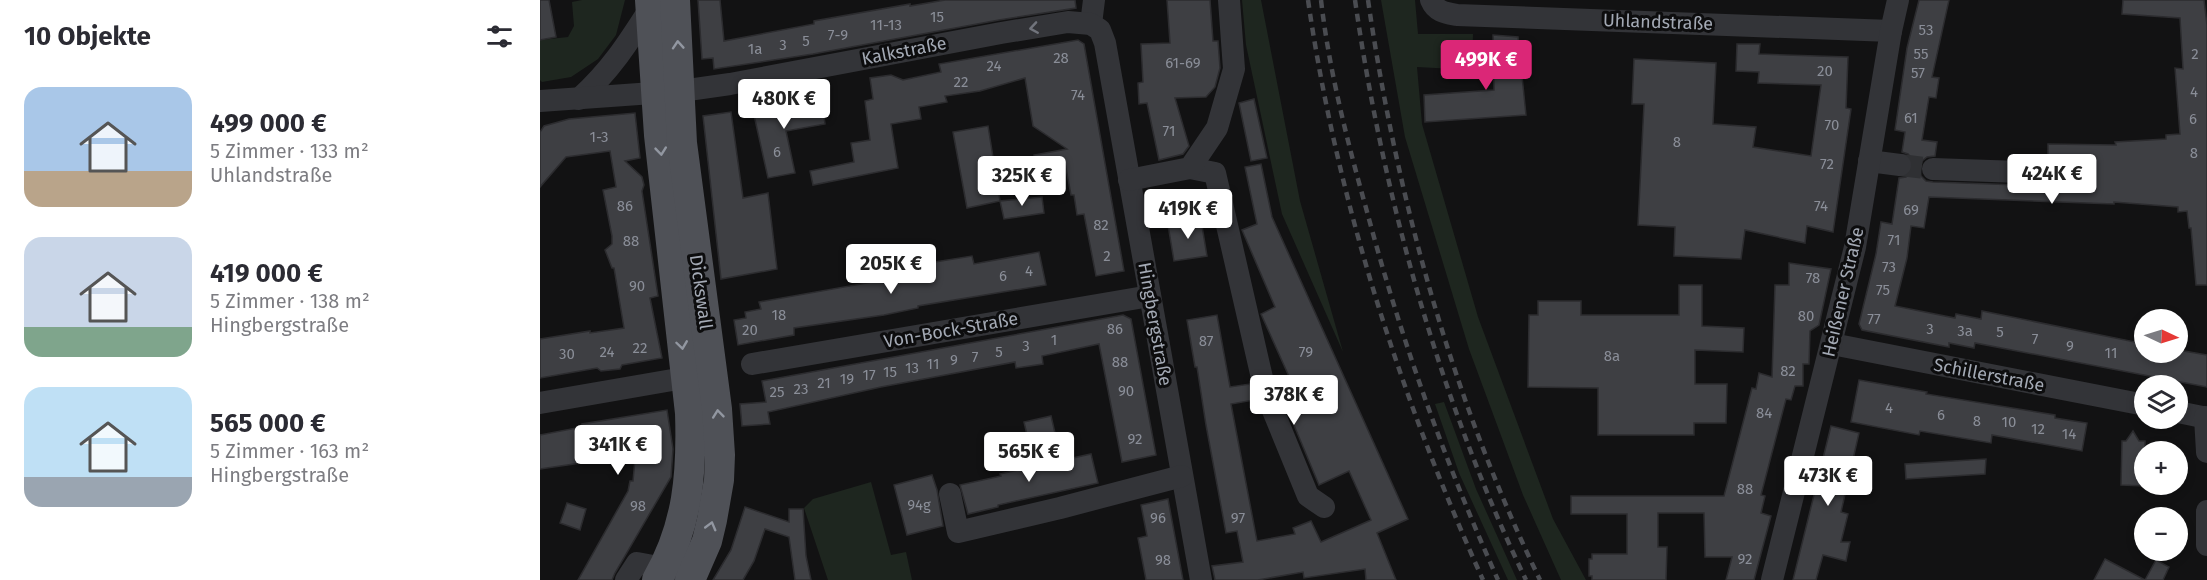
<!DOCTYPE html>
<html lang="de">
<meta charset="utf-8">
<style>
body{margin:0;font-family:"Fira Sans",sans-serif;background:#f2f2f3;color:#2b2b33;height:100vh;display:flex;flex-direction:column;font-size:22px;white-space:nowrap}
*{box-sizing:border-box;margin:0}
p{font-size:20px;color:#7c7c81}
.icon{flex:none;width:33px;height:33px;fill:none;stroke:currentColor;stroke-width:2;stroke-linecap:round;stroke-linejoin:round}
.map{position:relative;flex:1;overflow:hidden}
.panel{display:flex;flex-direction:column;background:#fff;width:540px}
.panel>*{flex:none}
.needle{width:39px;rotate:94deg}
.fabs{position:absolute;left:1594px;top:309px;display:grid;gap:12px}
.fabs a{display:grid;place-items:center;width:54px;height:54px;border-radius:50%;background:#fff;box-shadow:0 3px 9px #0003;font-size:30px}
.price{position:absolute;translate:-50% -51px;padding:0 14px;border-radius:6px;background:#fff;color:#222;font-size:20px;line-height:39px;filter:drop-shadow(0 2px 3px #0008)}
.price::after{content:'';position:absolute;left:50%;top:36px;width:18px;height:14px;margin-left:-9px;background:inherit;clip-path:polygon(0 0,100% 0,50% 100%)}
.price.active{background:#db2777;color:#fff}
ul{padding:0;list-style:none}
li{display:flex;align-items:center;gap:18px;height:150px;padding:0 24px}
li span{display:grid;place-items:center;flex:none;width:168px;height:120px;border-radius:18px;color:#555}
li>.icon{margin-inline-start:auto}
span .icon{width:72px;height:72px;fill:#fffc;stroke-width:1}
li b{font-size:26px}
h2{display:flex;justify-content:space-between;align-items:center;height:72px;padding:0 24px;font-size:26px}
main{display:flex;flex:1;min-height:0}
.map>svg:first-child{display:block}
.green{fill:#1e261f}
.building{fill:#3e3f43;stroke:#2c2c2f;stroke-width:1.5}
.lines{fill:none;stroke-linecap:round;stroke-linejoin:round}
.minor-tunnel{stroke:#2f3033;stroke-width:22;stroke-dasharray:22 11;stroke-linecap:butt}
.minor{stroke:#333438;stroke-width:22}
.major{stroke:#4f5157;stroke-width:30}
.rail{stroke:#4a4c51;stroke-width:4.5;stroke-dasharray:8 6;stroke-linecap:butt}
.oneway{stroke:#71747c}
.oneway2{stroke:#9297a1}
.labels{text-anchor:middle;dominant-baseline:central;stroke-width:6;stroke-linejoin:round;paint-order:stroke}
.number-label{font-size:15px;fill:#8a8e98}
.street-label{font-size:18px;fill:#a3a9b4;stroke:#0d0d0e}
</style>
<main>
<section class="panel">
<h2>10 Objekte<svg class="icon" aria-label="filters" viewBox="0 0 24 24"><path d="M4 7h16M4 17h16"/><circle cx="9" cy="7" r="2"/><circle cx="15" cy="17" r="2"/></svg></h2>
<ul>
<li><span style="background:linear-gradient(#a9c7e8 70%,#b9a48a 0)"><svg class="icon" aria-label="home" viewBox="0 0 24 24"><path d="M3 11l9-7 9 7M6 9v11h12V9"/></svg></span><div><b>499 000 €</b><p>5 Zimmer · 133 m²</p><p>Uhlandstraße</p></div></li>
<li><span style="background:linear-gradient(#c9d6e8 75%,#7fa58c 0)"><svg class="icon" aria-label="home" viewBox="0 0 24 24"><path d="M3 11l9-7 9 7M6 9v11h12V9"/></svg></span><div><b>419 000 €</b><p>5 Zimmer · 138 m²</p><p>Hingbergstraße</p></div></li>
<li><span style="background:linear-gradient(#bfe0f5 75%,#9aa5b1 0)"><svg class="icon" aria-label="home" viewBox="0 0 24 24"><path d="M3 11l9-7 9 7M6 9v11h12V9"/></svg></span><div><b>565 000 €</b><p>5 Zimmer · 163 m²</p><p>Hingbergstraße</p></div></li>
</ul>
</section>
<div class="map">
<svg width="1667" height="580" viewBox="0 0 1667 580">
<rect width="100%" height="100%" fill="#121213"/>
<g class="green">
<polygon points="42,0 85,0 76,35 58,59 31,77 2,82 0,80 0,40 28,37 34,26 32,2"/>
<polygon points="702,0 721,0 760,201 803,352 742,214 706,45"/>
<polygon points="841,0 875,0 878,34 933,34 932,70 877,67 882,124 938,317 1013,519 1046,580 1021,580 983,495 929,349 865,137"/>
<polygon points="904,402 936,489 977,580 968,580 919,473 895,404"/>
<polygon points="331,482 351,555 366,552 372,580 288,580 264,508 273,499"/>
</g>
<g class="building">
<polygon points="0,0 9,0 16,37 0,40"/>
<polygon points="158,0 180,0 184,41 274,24 274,21 370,4 370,6 405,0 535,0 536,8 459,20 273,54 174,69 173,58 162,59"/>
<polygon points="627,0 670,0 673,41 678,41 680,68 675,87 666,97 635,98 649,146 643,154 619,160 607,103 599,104 598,83 603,82 601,44 630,43"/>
<polygon points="1379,0 1409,0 1392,77 1399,78 1396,98 1389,97 1382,140 1397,142 1395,156 1387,157 1382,161 1380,169 1381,176 1386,181 1393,182 1511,186 1517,185 1522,181 1524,173 1519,162 1508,159 1508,144 1576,145 1575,142 1626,139 1626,135 1640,134 1635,68 1643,69 1640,18 1582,14 1583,0 1664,0 1667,25 1667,285 1656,285 1651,228 1649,228 1647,211 1638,212 1638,207 1574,202 1574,204 1389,197 1384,228 1371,226 1367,258 1355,306 1415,318 1416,314 1441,319 1442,311 1605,344 1605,352 1638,352 1638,350 1667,355 1667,387 1435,343 1434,348 1409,343 1409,347 1322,330 1319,324 1336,254 1341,222 1352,224 1359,178 1366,177 1373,167 1372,159 1368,154 1362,152 1365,132 1355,130 1367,48"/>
<polygon points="953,35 978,37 986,115 885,122 884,95 954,90"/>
<polygon points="538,40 544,44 584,271 556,276 544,214 537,215 534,195 531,195 525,163 496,168 494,155 527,149 493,126 485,78 440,91 405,96 407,102 379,107 381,119 351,124 358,168 273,185 270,171 314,162 311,143 330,140 325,101 333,99 330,78 351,75 363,80 401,72 399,64"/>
<polygon points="1197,44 1220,44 1219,54 1308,57 1306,108 1311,109 1293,232 1267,226 1265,243 1205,230 1201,259 1134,256 1135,227 1098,225 1104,104 1092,104 1094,59 1176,63 1173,124 1216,127 1213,147 1271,156 1281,85 1218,83 1219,72 1196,71"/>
<polygon points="281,95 285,124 246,131 255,173 228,178 212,106"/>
<polygon points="714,99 727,158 711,161 699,103"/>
<polygon points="191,112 203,198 228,193 237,269 181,279 163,116"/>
<polygon points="95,113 100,158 85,161 102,177 104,185 102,191 118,296 110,298 122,358 82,365 80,369 61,371 57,368 0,378 0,339 50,331 50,333 84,328 74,268 72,268 65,250 72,244 72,236 63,190 76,187 70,151 26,157 0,187 0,132 4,126 29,119"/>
<polygon points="448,126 460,201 427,208 413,132"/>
<polygon points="721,164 732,217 868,519 837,533 856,580 826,580 825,569 764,578 763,572 718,580 675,580 672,566 703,562 697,531 686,533 666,425 657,367 655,367 647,320 677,315 690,387 710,384 714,400 691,404 717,541 755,534 753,528 771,521 781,542 831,520 809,471 779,485 751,418 765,412 721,314 735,307 702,230 717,224 705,167"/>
<polygon points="502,197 504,213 464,219 460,201"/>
<polygon points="661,220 667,256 634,261 628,225"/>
<polygon points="499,252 506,285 378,306 378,308 344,315 254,328 254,335 198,345 194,320 206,318 205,312 221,309 219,302 344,280 342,271 370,266 432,256 434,264"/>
<polygon points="1249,263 1291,269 1279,325 1270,331 1269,364 1263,364 1263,386 1255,386 1251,400 1246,399 1221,495 1225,496 1221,513 1231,516 1214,580 1186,580 1192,557 1165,557 1164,513 1118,513 1118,547 1127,547 1126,580 1052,580 1052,576 1049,576 1049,559 1052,559 1052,554 1087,554 1087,514 1031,514 1031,496 1184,496 1212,388 1216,389 1219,373 1232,377 1235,285 1249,285"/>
<polygon points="1139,285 1162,285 1162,326 1204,328 1203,352 1155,350 1155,384 1187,384 1186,423 1154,423 1154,435 1058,435 1058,388 988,387 989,315 998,315 998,301 1041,301 1041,315 1139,315"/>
<polygon points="583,315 591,319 616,455 582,462 559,344 502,356 503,364 476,368 475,362 341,387 228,412 230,424 202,426 200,404 226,402 222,381"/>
<polygon points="1319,380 1387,392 1386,394 1515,415 1515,418 1547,423 1542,451 1452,435 1451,443 1380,431 1379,435 1311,422"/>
<polygon points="127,410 133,449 131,477 75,573 72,580 38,580 88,491 90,481 93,481 96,448 60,454 61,460 0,469 0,435 42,427 42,424"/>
<polygon points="511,416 515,433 488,439 484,422"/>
<polygon points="1291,426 1319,433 1301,512 1308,514 1301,542 1310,542 1306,561 1283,555 1276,580 1253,580"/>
<polygon points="1593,431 1599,441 1605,441 1605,486 1581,485 1582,441 1586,441"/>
<polygon points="551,454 558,483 458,505 458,507 428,514 420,485 461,476 460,474"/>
<polygon points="1446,459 1445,474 1366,479 1365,464"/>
<polygon points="392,475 397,490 403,526 367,535 354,485"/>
<polygon points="628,499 643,580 606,580 598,538 607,536 601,505"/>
<polygon points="27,503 46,509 40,530 20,523"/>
<polygon points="205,507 249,522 249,509 263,509 266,556 271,580 255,580 249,537 225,529 214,561 203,580 173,580 191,550"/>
<polygon points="1565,559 1605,580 1616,560 1629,567 1623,580 1554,580"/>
</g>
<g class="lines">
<polyline class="minor-tunnel" points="1360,165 1393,169"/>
<g class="minor">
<path d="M891 0C896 12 906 13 917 15L1351 31"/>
<polyline points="551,24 554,0"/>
<path d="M39 99C71 70 88 43 111 7"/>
<polyline points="0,101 141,91 190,84 461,33 528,22 551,24 560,30 565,43 661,580"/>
<polyline points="1329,161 1360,165"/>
<polyline points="650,168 675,173 725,391 768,496 784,507"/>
<polyline points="1393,169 1511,173"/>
<polyline points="589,180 650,168 677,128 694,69 689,0"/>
<polyline points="1292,344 1605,405"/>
<polyline points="212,364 610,296"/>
<polyline points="0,403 161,375"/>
<polyline points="1638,412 1667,418"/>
<polyline points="1665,417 1667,452"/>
<polyline points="410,494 418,532 520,508 642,476"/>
<polyline points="1667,511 1667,545"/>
<polyline points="86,580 97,563 124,568 125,580"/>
<polyline points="1232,580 1315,247 1351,31 1358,0"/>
</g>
<g class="major">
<path d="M110 0 119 135 150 413C152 474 148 526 117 580"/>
<polyline points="135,0 142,143 177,409 180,455 179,480 172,520 167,541 150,580"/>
</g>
<g class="rail">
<path d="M768 0C797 200 860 396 943 580"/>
<path d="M781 0C789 70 807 140 826 208 861 339 903 457 958 580"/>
<path d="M815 0C843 196 900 401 986 580"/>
<path d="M828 0C857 199 912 398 1000 580"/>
</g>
</g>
<defs><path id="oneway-chevron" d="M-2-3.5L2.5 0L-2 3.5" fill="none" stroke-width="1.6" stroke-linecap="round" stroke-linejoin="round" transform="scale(1.5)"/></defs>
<use class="oneway" href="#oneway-chevron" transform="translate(494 28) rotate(171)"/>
<g class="oneway2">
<use href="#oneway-chevron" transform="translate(138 45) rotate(-94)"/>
<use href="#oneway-chevron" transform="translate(121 151) rotate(84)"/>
<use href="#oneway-chevron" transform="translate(142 345) rotate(82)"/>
<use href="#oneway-chevron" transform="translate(178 414) rotate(-96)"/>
<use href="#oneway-chevron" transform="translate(171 526) rotate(-75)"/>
</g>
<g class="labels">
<g class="number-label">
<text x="397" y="17">15</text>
<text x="346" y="25">11-13</text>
<text x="1386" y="30">53</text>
<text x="298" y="35">7-9</text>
<text x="266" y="41">5</text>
<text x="243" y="45">3</text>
<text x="215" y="49">1a</text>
<text x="1381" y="54">55</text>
<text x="1655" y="54">2</text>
<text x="521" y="58">28</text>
<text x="643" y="63">61-69</text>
<text x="454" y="66">24</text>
<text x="1285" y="71">20</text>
<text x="1378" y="73">57</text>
<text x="421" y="82">22</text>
<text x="1654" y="92">4</text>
<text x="538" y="95">74</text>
<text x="1371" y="118">61</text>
<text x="1653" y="119">6</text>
<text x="1292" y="125">70</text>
<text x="629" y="131">71</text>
<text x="59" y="137">1-3</text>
<text x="1137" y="142">8</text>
<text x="237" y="152">6</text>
<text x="1654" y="153">8</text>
<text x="1287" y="164">72</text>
<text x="85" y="206">86</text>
<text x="1281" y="206">74</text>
<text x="1371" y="210">69</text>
<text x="561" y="225">82</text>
<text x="1354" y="240">71</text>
<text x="91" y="241">88</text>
<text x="567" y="256">2</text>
<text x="1349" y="267">73</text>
<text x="489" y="271">4</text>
<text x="463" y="276">6</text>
<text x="1273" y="278">78</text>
<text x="97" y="286">90</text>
<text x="1343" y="290">75</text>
<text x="239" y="315">18</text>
<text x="1266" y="316">80</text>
<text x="1334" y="319">77</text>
<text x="575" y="329">86</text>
<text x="1390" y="329">3</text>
<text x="210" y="330">20</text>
<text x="1425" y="331">3a</text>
<text x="1460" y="332">5</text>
<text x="1495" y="339">7</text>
<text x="514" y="340">1</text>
<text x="666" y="341">87</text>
<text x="486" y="346">3</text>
<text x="1530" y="346">9</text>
<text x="100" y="348">22</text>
<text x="67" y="352">24</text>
<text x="459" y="352">5</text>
<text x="766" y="352">79</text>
<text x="1571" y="353">11</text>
<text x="27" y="354">30</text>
<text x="1072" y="356">8a</text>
<text x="435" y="357">7</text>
<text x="414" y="360">9</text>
<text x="580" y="362">88</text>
<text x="393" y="364">11</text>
<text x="372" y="368">13</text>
<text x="1248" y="371">82</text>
<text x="350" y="372">15</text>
<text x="329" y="375">17</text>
<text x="307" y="379">19</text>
<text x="284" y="383">21</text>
<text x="261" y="389">23</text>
<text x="586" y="391">90</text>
<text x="237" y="392">25</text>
<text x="1349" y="408">4</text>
<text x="1224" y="413">84</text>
<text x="1401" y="415">6</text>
<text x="1437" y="421">8</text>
<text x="1469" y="422">10</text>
<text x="1498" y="429">12</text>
<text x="1529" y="434">14</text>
<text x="595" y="439">92</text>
<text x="1205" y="489">88</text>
<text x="379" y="505">94g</text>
<text x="98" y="506">98</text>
<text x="618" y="518">96</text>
<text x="698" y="518">97</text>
<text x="1205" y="559">92</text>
<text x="623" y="560">98</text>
</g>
<g class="street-label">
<text transform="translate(1118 22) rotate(2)">Uhlandstraße</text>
<text transform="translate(364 51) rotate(-11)">Kalkstraße</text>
<text transform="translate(161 292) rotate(82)">Dickswall</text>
<text transform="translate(1303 292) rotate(-77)">Heißener Straße</text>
<text transform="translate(615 324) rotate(80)">Hingbergstraße</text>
<text transform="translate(411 330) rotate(-10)">Von-Bock-Straße</text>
<text transform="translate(1449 375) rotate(11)">Schillerstraße</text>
</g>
</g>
</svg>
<div class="fabs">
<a><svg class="needle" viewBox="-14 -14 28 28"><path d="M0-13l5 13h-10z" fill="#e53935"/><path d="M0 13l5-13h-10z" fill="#7c7c81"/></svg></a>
<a><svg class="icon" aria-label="layers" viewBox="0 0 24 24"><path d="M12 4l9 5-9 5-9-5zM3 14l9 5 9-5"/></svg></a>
<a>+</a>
<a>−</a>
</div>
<b class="price active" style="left:946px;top:91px">499K €</b>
<b class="price" style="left:244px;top:130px">480K €</b>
<b class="price" style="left:1512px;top:205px">424K €</b>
<b class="price" style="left:482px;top:207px">325K €</b>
<b class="price" style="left:648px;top:240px">419K €</b>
<b class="price" style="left:351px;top:295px">205K €</b>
<b class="price" style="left:754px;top:426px">378K €</b>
<b class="price" style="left:78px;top:476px">341K €</b>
<b class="price" style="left:489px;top:483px">565K €</b>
<b class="price" style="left:1288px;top:507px">473K €</b>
</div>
</main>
